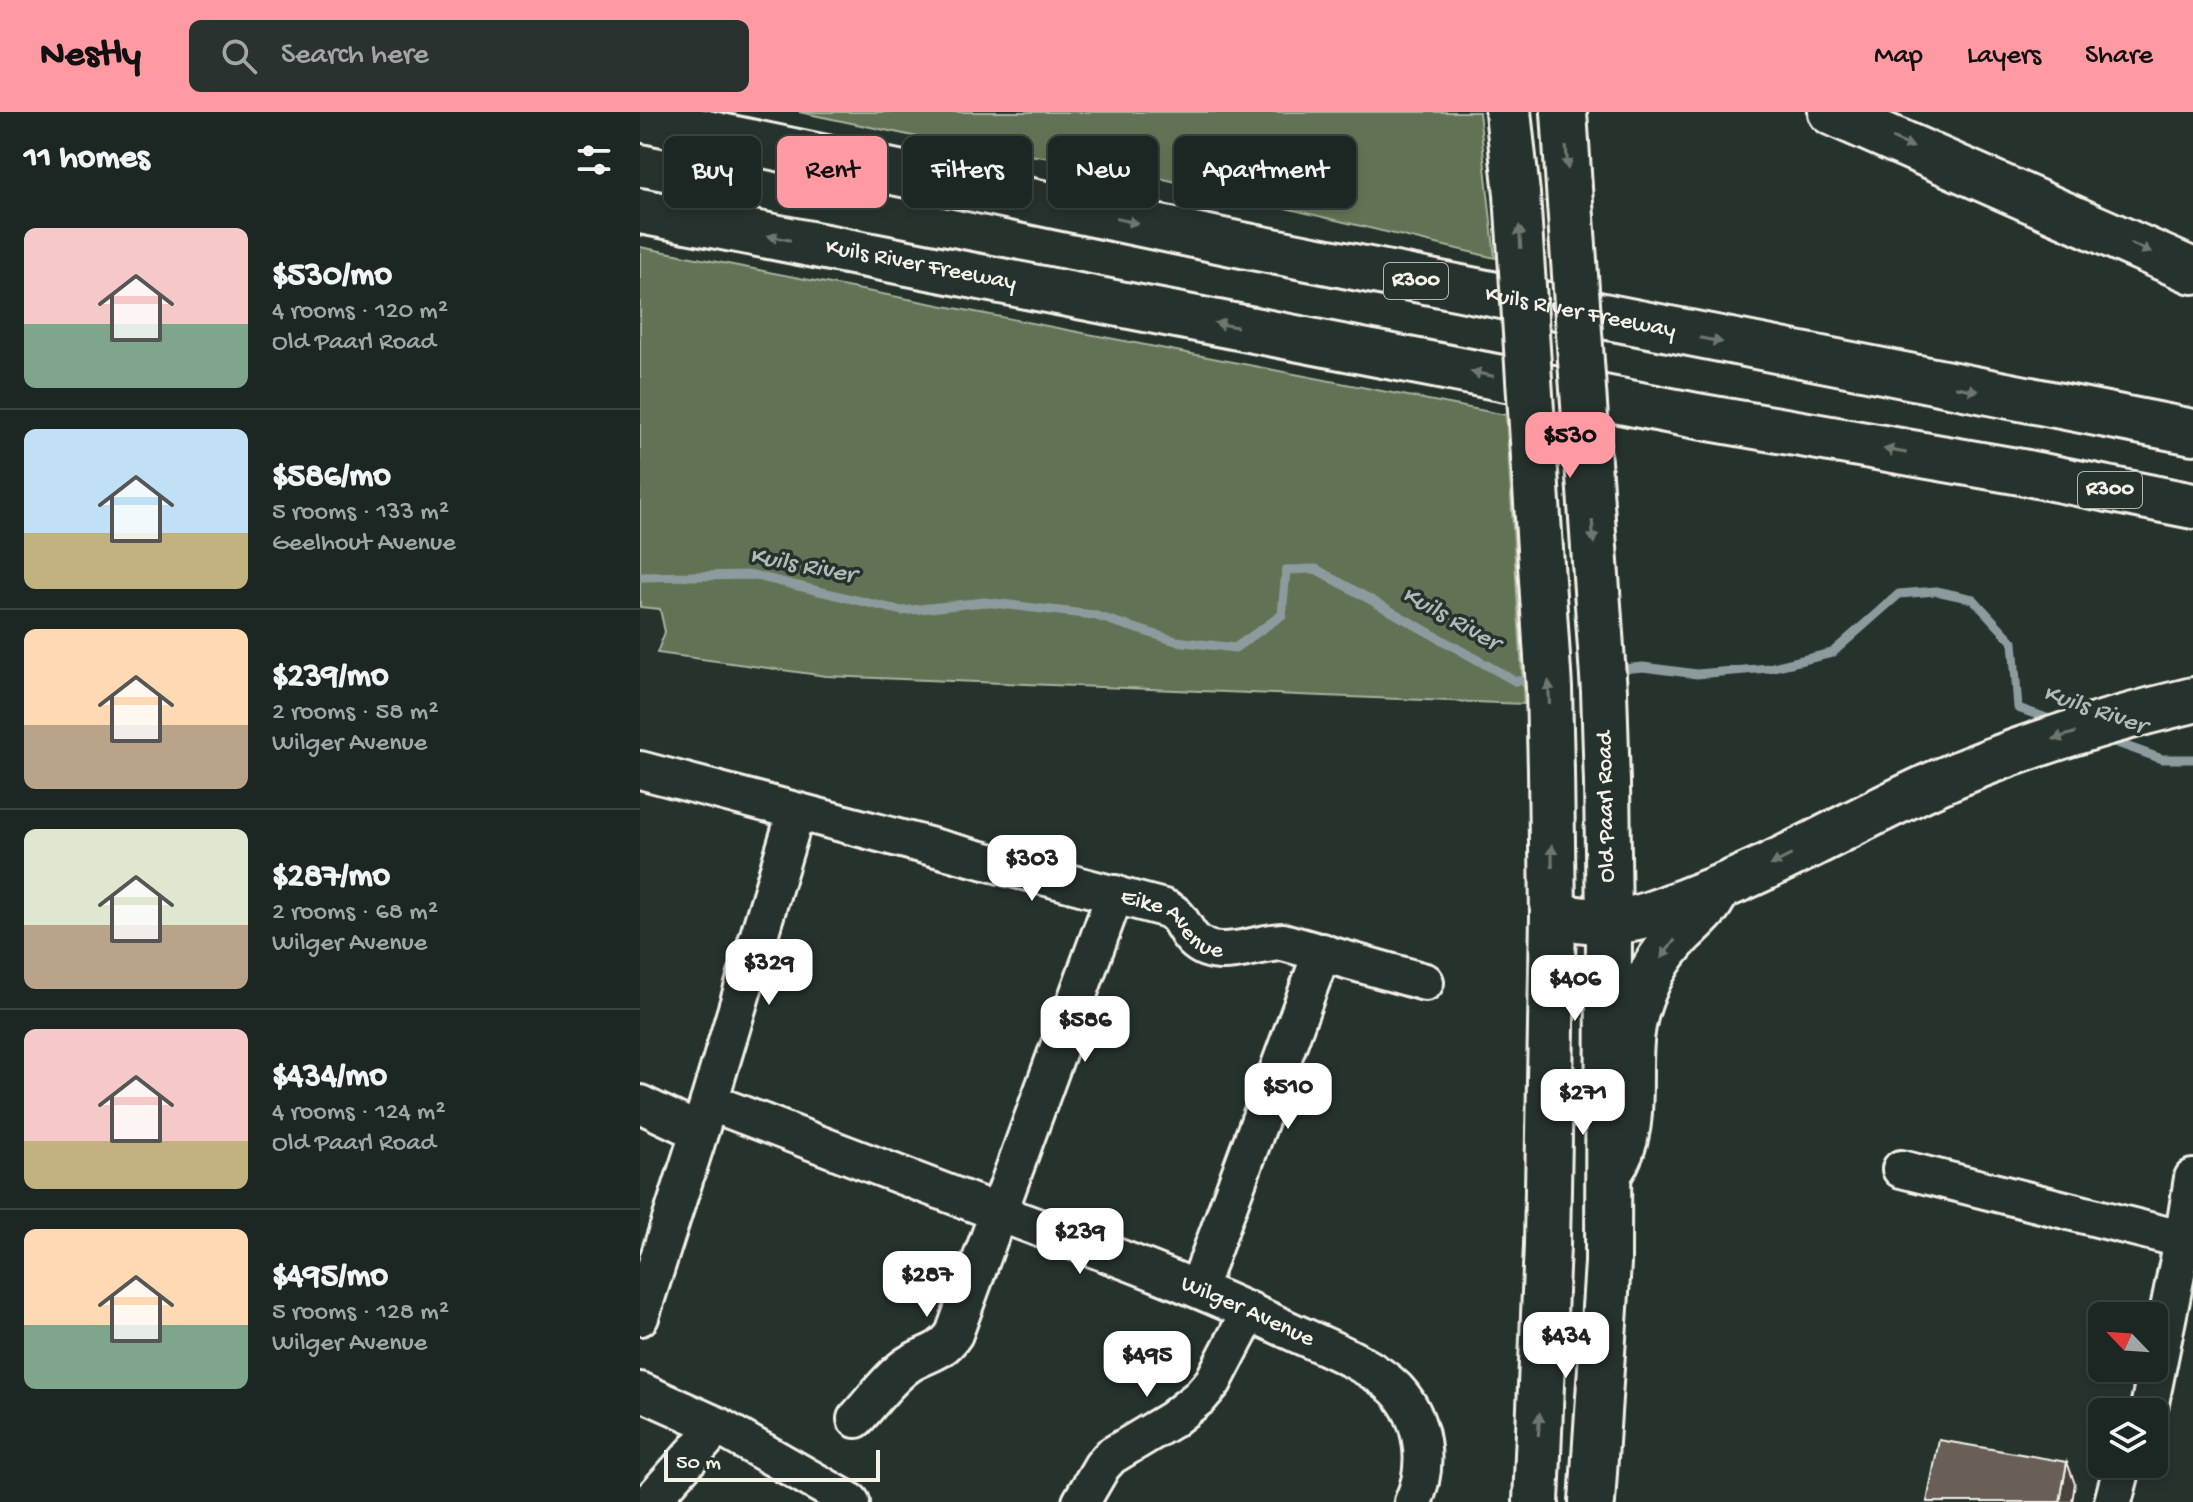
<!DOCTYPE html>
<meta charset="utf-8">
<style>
body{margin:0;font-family:"Gochi Hand",sans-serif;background:#29322f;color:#f1f3f6;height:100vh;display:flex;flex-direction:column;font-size:30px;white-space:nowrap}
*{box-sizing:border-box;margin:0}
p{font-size:26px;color:#a0a5a5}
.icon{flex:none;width:44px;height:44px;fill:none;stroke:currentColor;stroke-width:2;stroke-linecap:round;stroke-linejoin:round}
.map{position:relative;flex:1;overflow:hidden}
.details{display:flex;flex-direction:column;background:#1c2622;width:640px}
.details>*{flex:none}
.hud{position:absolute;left:24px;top:24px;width:760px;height:72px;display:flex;gap:16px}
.needle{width:52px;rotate:295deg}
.controls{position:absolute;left:1448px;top:1190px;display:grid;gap:16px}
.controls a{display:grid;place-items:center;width:80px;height:80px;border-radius:12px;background:#1c2622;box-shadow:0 4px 12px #0003,0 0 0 2px #3a4340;font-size:40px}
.scale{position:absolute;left:24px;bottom:20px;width:216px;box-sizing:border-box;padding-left:8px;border:4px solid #f4f1e8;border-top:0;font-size:22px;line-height:28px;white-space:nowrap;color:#f4f1e8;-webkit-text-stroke:6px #26332d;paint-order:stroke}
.price{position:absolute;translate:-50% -68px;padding:0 18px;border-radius:16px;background:#fff;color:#222;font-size:26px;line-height:52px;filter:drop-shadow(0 2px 4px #0008)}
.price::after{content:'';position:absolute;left:50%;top:48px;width:24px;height:18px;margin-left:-12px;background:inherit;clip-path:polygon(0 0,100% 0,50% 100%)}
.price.selected{background:#ff9aa2;color:#111}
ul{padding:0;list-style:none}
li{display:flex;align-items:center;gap:24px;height:200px;padding:0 24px}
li+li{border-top:2px solid #3a4340}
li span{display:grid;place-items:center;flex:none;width:224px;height:160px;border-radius:12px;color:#555}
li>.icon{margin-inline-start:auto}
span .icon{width:96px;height:96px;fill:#fffc;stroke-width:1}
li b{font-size:34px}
h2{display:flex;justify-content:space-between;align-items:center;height:96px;padding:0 24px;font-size:34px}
.chip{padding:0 28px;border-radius:12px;background:#1c2622;box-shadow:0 4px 12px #0003,0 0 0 2px #3a4340;font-size:28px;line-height:72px}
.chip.selected{background:#ff9aa2;color:#111}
header{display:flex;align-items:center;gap:48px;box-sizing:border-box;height:112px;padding:0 40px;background:#ff9aa2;color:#111}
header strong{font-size:38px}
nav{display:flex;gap:44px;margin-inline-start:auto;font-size:28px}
.search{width:560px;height:72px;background:#29322f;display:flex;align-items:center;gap:20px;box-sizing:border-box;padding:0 28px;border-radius:12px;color:#a0a5a5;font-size:30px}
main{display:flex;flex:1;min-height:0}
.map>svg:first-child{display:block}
.green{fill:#627355;stroke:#abb29e;stroke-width:2}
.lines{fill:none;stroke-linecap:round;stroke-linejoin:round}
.stream{stroke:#8c9c9e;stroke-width:9}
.minor-casing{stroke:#f4f1e8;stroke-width:42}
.major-casing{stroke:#f4f1e8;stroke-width:50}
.highway-casing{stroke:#f4f1e8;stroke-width:50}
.minor{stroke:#26332d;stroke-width:36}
.major{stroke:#26332d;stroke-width:44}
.highway{stroke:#26332d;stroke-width:44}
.major-bridge-casing{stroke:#f4f1e8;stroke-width:50;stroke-linecap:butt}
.major-bridge{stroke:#26332d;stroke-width:44}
.shaded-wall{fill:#4a423c;stroke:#f4f1e8;stroke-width:2}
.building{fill:#6a5e56;stroke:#f4f1e8;stroke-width:2}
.oneway{fill:#6e766e}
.labels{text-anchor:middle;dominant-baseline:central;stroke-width:7;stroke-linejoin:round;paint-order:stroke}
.shield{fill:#26332d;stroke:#b6b8b0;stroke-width:2}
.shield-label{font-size:22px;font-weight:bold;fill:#f4f1e8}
.street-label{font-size:24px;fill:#f4f1e8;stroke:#26332d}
.water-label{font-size:26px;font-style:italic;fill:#afb9b7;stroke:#26332d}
</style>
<header>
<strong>Nestly</strong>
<div class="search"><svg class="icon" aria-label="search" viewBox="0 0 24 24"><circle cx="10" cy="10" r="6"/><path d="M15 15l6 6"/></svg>Search here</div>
<nav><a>Map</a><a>Layers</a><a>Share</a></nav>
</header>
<main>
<section class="details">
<h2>11 homes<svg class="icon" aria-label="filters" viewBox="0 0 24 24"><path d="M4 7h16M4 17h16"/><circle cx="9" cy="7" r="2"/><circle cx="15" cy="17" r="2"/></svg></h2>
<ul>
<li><span style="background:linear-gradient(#f6c9c9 60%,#7fa58c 0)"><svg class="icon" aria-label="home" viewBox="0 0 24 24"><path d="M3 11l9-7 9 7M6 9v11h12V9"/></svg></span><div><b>$530/mo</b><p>4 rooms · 120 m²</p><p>Old Paarl Road</p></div></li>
<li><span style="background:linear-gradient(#bfe0f5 65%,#c2b280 0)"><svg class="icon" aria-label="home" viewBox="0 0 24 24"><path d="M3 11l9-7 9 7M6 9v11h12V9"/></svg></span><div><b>$586/mo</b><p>5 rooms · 133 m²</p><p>Geelhout Avenue</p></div></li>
<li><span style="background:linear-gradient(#ffd9b3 60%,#b9a48a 0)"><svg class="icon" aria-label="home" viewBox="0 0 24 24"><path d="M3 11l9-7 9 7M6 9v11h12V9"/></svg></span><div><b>$239/mo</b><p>2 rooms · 58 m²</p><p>Wilger Avenue</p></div></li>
<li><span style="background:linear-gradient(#dfe7d0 60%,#b9a48a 0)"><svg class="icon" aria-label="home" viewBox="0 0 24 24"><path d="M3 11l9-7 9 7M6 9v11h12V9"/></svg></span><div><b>$287/mo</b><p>2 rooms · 68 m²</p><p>Wilger Avenue</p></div></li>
<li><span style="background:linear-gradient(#f6c9c9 70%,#c2b280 0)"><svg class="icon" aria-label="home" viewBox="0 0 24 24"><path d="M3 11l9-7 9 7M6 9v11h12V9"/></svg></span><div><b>$434/mo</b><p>4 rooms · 124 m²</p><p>Old Paarl Road</p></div></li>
<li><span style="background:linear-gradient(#ffd9b3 60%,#7fa58c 0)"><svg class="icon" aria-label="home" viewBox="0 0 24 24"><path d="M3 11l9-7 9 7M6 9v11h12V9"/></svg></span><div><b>$495/mo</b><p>5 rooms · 128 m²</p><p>Wilger Avenue</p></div></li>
</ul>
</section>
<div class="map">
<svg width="1553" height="1390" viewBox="0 0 1553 1390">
<rect width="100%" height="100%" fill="#26332d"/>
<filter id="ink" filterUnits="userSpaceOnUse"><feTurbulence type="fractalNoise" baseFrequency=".0125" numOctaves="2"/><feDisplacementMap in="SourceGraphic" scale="16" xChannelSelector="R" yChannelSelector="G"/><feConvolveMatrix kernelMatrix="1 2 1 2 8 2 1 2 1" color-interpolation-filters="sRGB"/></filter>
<g filter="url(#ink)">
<g class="green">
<polygon points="159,0 839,0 855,146 469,54 316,33"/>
<polygon points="0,135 866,303 884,592 186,564 17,541 25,520 20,497 0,495"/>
</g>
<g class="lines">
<g class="stream">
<polyline points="0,465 113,463 262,499 344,490 453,503 536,529 595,536 642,503 646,458 676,457 875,569 898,567"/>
<polyline points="972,558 1003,555 1057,562 1129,556 1192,541 1259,482 1296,479 1333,487 1373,530 1378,596 1418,610"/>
<polyline points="1466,627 1522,647 1553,647"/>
</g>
<defs>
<g id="minor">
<path id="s1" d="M0 658 524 796C540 802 541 812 550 824 573 854 615 830 643 830L785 870"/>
<path id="s2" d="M69 990C171 1029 272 1068 375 1107 466 1141 557 1174 644 1216 678 1232 730 1251 756 1277 784 1307 790 1353 773 1390"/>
<polyline points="0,992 59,1020"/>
<polyline points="1261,1057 1553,1130"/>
<polyline points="558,1176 682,840"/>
<polyline points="0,1205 69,990 156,700"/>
<polyline points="0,1279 78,1314 211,1390"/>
<polyline points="1510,1291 1543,1128 1553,1066"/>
<path d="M216 1307C232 1290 247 1268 266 1254 284 1241 300 1243 314 1222L475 782"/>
<polyline points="10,1390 78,1314"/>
<polyline points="441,1390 462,1354 471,1344 531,1308 560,1285 573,1270 610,1199"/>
<polyline points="1473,1390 1483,1352"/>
</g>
<g id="major">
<polyline points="868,0 877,82"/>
<polyline points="924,0 930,91"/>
<polyline points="896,1390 907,1133 913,804 911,658"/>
<polyline points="952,1390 968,1151 969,810 967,671"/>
</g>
<g id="highway">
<polyline points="1191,0 1553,159"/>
<path id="s3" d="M0 7C198 47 395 91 592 131 912 197 1233 258 1553 320"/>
<path id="s4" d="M0 99 1057 304 1387 361 1553 394"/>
<path d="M913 804C939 807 965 812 992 807 1013 803 1034 793 1055 785 1137 755 1212 709 1292 673 1376 636 1464 609 1553 588"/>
<path d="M970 1060C1004 1011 980 951 997 897 1005 870 1020 843 1040 822 1054 808 1068 798 1076 780"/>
</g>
</defs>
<use href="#minor" class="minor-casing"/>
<use href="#major" class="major-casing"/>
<use href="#highway" class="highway-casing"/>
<use href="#minor" class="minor"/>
<use href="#major" class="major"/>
<use href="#highway" class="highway"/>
<defs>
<g id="major-bridge">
<polyline points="877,82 909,576 911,658"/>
<polyline points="930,91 964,579 967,671"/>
</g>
</defs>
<use href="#major-bridge" class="major-bridge-casing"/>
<use href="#major-bridge" class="major-bridge"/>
</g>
<polygon class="shaded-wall" points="1427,1350 1435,1372 1432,1390 1420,1390"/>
<polygon class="building" points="1299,1328 1427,1350 1420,1390 1287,1390"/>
<defs><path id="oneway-solid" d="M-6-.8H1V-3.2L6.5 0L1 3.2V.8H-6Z" transform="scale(2)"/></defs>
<g class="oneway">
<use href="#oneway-solid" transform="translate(1263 31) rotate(23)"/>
<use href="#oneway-solid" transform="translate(927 46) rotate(86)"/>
<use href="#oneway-solid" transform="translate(487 109) rotate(12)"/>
<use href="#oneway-solid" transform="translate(880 125) rotate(-94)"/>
<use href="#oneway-solid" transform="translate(139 126) rotate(-169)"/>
<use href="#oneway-solid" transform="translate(1501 136) rotate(24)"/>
<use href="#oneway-solid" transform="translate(586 213) rotate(-169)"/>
<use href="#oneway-solid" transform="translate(1071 228) rotate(11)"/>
<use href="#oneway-solid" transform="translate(842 262) rotate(-169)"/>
<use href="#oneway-solid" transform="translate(1327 277) rotate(11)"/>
<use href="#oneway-solid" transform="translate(1255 339) rotate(-170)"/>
<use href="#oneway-solid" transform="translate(953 420) rotate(86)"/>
<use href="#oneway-solid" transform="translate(909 580) rotate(-92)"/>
<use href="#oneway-solid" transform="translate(1424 624) rotate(163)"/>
<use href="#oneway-solid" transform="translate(912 744) rotate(-91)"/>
<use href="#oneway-solid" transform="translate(1141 748) rotate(153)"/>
<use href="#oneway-solid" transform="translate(1028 837) rotate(127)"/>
<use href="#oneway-solid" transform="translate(899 1312) rotate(-87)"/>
</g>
</g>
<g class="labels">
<g class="shield">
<rect x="744" y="151" width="64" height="36" rx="6"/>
<rect x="1438" y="360" width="64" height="36" rx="6"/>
</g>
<g class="shield-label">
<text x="776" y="169">R300</text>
<text x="1470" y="378">R300</text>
</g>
<g class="street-label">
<text stroke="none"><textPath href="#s4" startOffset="286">Kuils River Freeway</textPath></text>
<text stroke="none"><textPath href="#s3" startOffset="960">Kuils River Freeway</textPath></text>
<text transform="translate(967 695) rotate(-91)">Old Paarl Road</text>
<text stroke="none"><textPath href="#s1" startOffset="558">Eike Avenue</textPath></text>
<text stroke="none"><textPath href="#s2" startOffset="578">Wilger Avenue</textPath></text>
</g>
<g class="water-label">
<text transform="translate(162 455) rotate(11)">Kuils River</text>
<text transform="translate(810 508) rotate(29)">Kuils River</text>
<text transform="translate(1454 599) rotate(19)">Kuils River</text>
</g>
</g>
</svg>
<div class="controls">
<a><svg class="needle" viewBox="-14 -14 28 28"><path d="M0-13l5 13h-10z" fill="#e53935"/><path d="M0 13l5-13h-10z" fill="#a0a5a5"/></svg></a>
<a><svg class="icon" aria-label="layers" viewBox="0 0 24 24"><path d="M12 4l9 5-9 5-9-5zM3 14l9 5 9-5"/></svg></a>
</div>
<div class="scale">50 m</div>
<b class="price selected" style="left:930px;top:368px">$530</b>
<b class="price" style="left:392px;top:791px">$303</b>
<b class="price" style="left:129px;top:895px">$329</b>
<b class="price" style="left:935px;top:911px">$406</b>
<b class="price" style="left:445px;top:952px">$586</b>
<b class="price" style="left:648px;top:1019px">$510</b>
<b class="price" style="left:943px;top:1025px">$271</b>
<b class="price" style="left:440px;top:1164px">$239</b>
<b class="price" style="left:287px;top:1207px">$287</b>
<b class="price" style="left:926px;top:1268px">$434</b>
<b class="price" style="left:507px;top:1287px">$495</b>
<div class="hud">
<a class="chip">Buy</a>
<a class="chip selected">Rent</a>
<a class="chip">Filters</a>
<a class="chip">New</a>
<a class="chip">Apartment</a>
</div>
</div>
</main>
